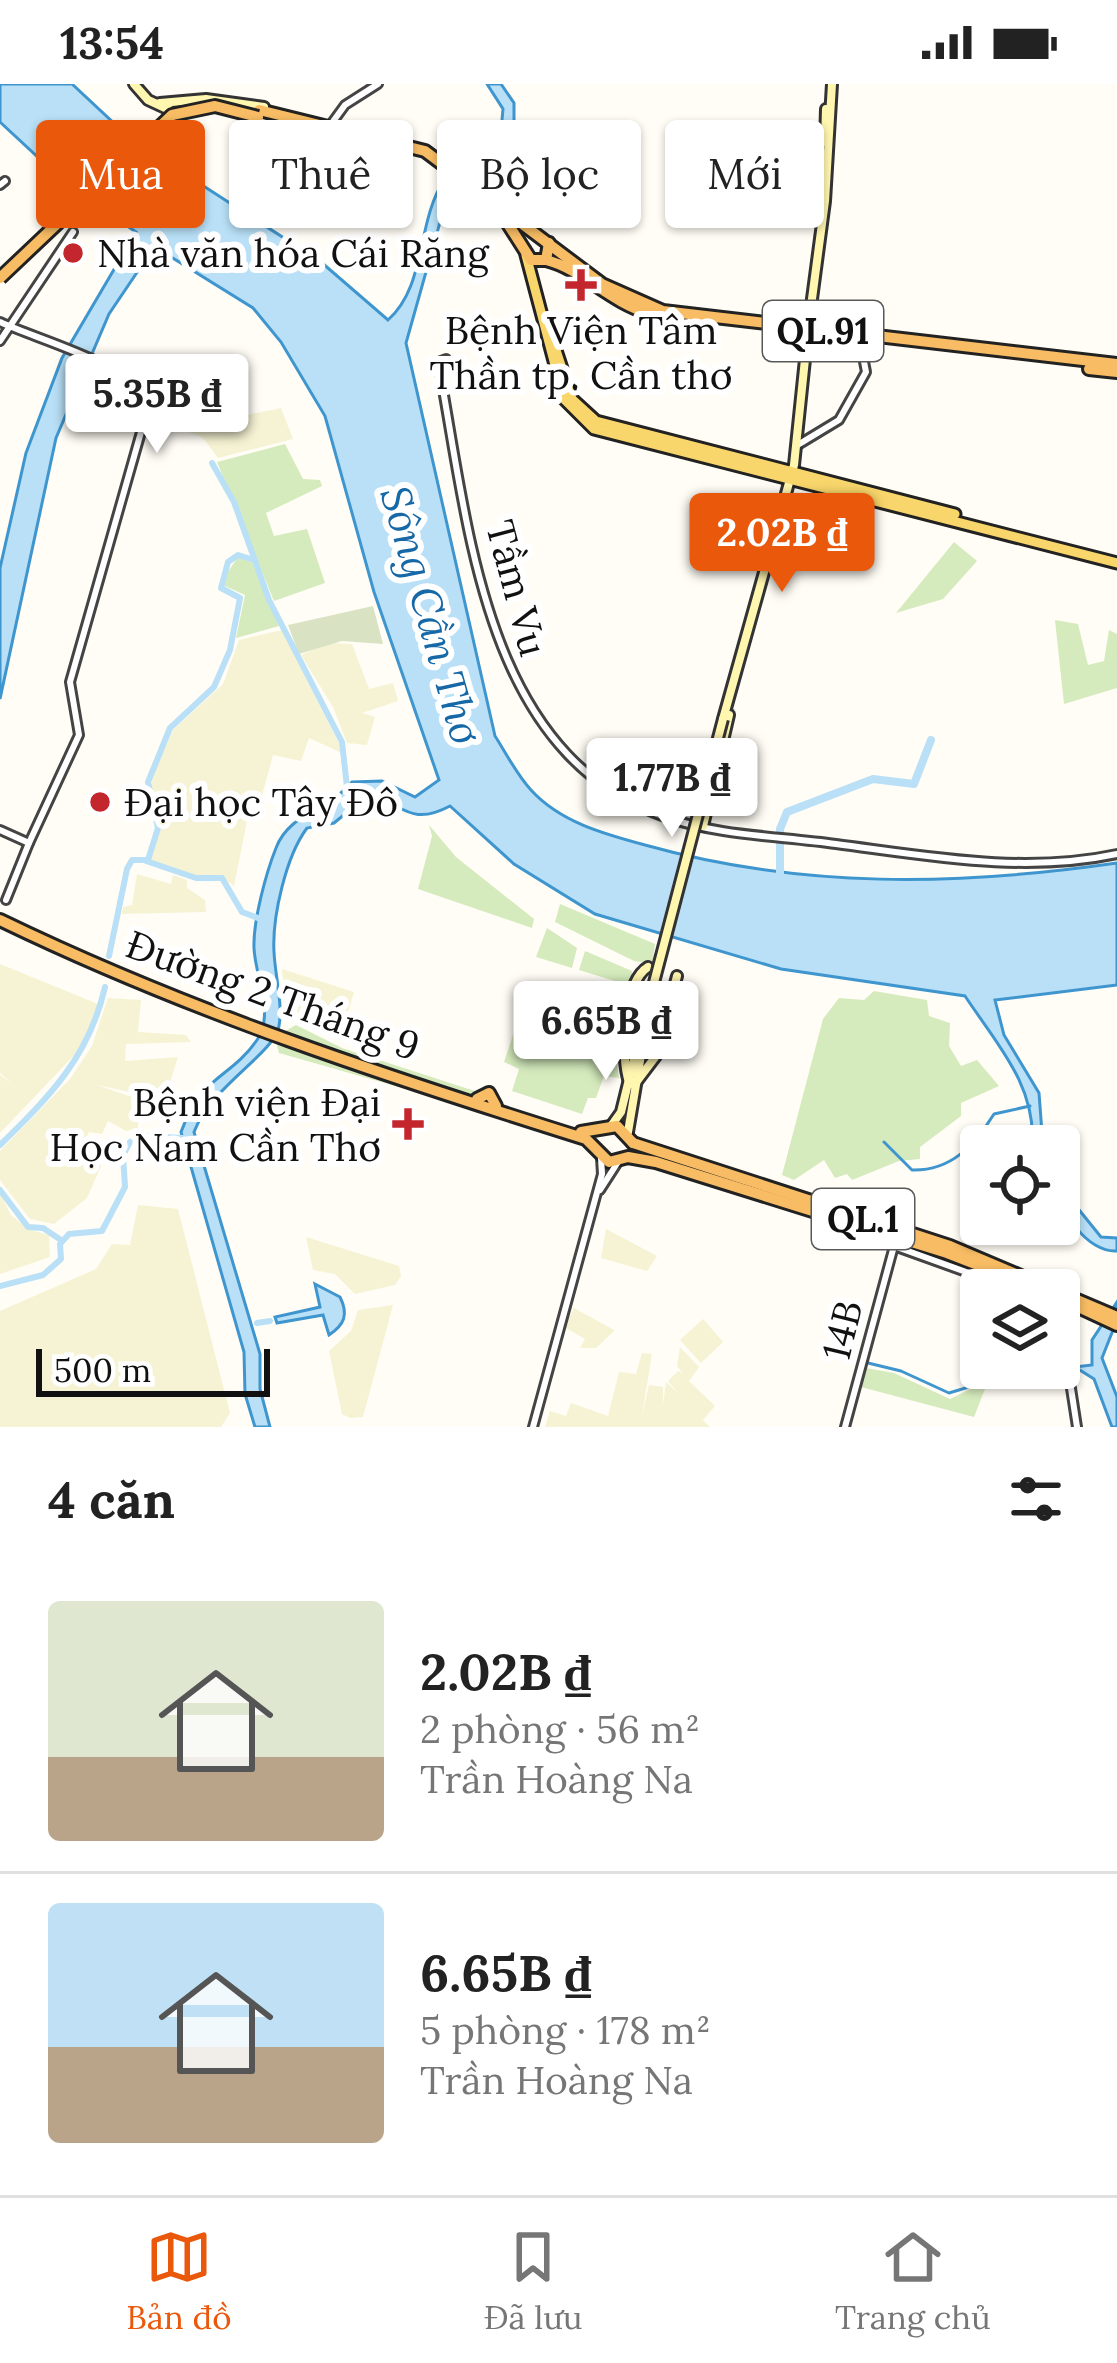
<!DOCTYPE html>
<html lang="vi">
<meta charset="utf-8">
<style>
body{margin:0;font-family:Lora,serif;background:#f2f2f2;color:#222;height:100vh;display:flex;flex-direction:column;font-size:45px;white-space:nowrap}
*{box-sizing:border-box;margin:0}
p{font-size:39px;color:#767676}
.icon{flex:none;width:66px;height:66px;fill:none;stroke:currentColor;stroke-width:2;stroke-linecap:round;stroke-linejoin:round}
.map{position:relative;height:1343px;overflow:hidden}
.drawer{display:flex;flex-direction:column;background:#fff;flex:1}
.drawer>*{flex:none}
.hud{position:absolute;left:36px;top:36px;width:1047px;height:108px;display:flex;gap:24px}
.tools{position:absolute;left:960px;top:1041px;display:grid;gap:24px}
.tools a{display:grid;place-items:center;width:120px;height:120px;border-radius:12px;background:#fff;box-shadow:0 3px 9px #0004;font-size:60px}
.scale{position:absolute;left:36px;bottom:30px;width:234px;box-sizing:border-box;padding-left:12px;border:6px solid #111;border-top:0;font-size:33px;line-height:42px;white-space:nowrap;color:#111;-webkit-text-stroke:9px #fff;paint-order:stroke}
.price{position:absolute;translate:-50% -102px;padding:0 27px;border-radius:12px;background:#fff;color:#222;font-size:39px;line-height:78px;filter:drop-shadow(0 3px 6px #0008)}
.price::after{content:'';position:absolute;left:50%;top:72px;width:36px;height:27px;margin-left:-18px;background:inherit;clip-path:polygon(0 0,100% 0,50% 100%)}
.price.current{background:#ea580c;color:#fff}
ul{padding:0;list-style:none}
li{display:flex;align-items:center;gap:36px;height:300px;padding:0 48px}
li+li{border-top:3px solid #e0e0e0}
li span{display:grid;place-items:center;flex:none;width:336px;height:240px;border-radius:12px;color:#555}
li>.icon{margin-inline-start:auto}
span .icon{width:144px;height:144px;fill:#fffc;stroke-width:1}
li b{font-size:51px}
h2{display:flex;justify-content:space-between;align-items:center;height:144px;padding:0 48px;font-size:51px}
.tag{padding:0 42px;border-radius:12px;background:#fff;box-shadow:0 3px 9px #0004;font-size:42px;line-height:108px}
.tag.current{background:#ea580c;color:#fff}
.status{display:flex;justify-content:space-between;align-items:center;height:84px;padding:0 60px;background:#fff;direction:ltr}
.status svg{height:33px;fill:currentColor}
.tabs{display:flex;justify-content:space-around;align-items:center;height:168px;border-top:3px solid #e0e0e0;background:#fff;font-size:33px;color:#767676}
.tabs a{display:grid;justify-items:center;gap:6px}
.tabs .current{color:#ea580c}
.map>svg:first-child{display:block}
.farmland{fill:#f6f3d4}
.green{fill:#d5ebbd}
.cemetery{fill:#d9e3c4}
.water{fill:#b9e0f7;stroke:#3f96cf;stroke-width:3}
.lines{fill:none;stroke-linecap:round;stroke-linejoin:round}
.stream{stroke:#3f96cf;stroke-width:3}
.canal{stroke:#b9e0f7;stroke-width:6}
.river{stroke:#b9e0f7;stroke-width:8}
.tertiary-casing{stroke:#444;stroke-width:12}
.secondary-casing{stroke:#333;stroke-width:14}
.primary-casing{stroke:#222;stroke-width:15}
.trunk-casing{stroke:#222;stroke-width:16}
.tertiary{stroke:#fff;stroke-width:6}
.secondary{stroke:#fff6b0;stroke-width:8}
.primary{stroke:#f9d66b;stroke-width:9}
.trunk{stroke:#f7bc64;stroke-width:10}
.secondary-bridge-casing{stroke:#333;stroke-width:14;stroke-linecap:butt}
.trunk-bridge-casing{stroke:#222;stroke-width:16;stroke-linecap:butt}
.secondary-bridge{stroke:#fff6b0;stroke-width:8}
.trunk-bridge{stroke:#f7bc64;stroke-width:10}
.poi-dot{fill:#c4262e;stroke:#fff;stroke-width:4.5}
.labels{text-anchor:middle;dominant-baseline:central;stroke-width:12;stroke-linejoin:round;paint-order:stroke}
.shield{fill:#fff;stroke:#585858;stroke-width:3}
.shield-label{font-size:36px;font-weight:bold;fill:#111}
.poi-label{font-size:39px;fill:#111;stroke:#fff;text-anchor:start}
.street-label{font-size:39px;fill:#111;stroke:#fff}
.water-label{font-size:42px;font-style:italic;fill:#1768a6;stroke:#fff}
</style>
<div class="status"><b>13:54</b><svg viewBox="0 0 49 12"><path d="M0 12V9h3v3zM5 12V6h3v6zM10 12V3h3v9zM15 12V0h3v12zM26 1h20v11H26zM47 4h2v5h-2z"/></svg></div>
<div class="map">
<svg width="1117" height="1343" viewBox="0 0 1117 1343">
<rect width="100%" height="100%" fill="#fffdf5"/>
<g class="farmland">
<polygon points="160,299 228,330 221,336 281,324 293,355 218,374 203,354 178,343 182,331 152,317"/>
<polygon points="282,546 344,670 309,654 301,677 273,671 256,734 248,732 234,802 222,793 193,791 151,777 159,744 150,711 153,691 173,646 223,600 239,556"/>
<polygon points="329,559 352,560 369,605 393,599 398,617 362,629 375,633 367,661 347,659 333,623 301,571"/>
<polygon points="137,790 171,800 173,791 187,796 187,804 205,816 206,828 122,830 123,823 132,821"/>
<polygon points="0,880 98,920 82,963 0,1049 0,991 12,1000 0,989"/>
<polygon points="282,885 354,908 342,948 285,928"/>
<polygon points="108,914 141,916 138,948 186,951 191,958 126,960 125,977 178,973 167,1008 178,1014 173,1026 130,1008 97,1001 155,1021 152,1030 138,1027 138,1044 126,1047 108,1037 102,1050 89,1048 83,1060 100,1070 101,1082 87,1114 54,1140 30,1135 0,1096 0,1067 70,995 92,962"/>
<polygon points="0,1109 11,1131 28,1145 49,1151 50,1173 0,1190"/>
<polygon points="138,1121 178,1125 230,1329 221,1343 0,1343 0,1227 96,1185 112,1160 130,1161"/>
<polygon points="606,1145 657,1172 647,1187 601,1174"/>
<polygon points="306,1153 399,1182 401,1192 395,1201 355,1210 335,1190 313,1186"/>
<polygon points="393,1221 363,1333 350,1334 342,1330 329,1267 351,1247 358,1226"/>
<polygon points="574,1224 614,1246 614,1247 596,1264 580,1264 585,1255 564,1243"/>
<polygon points="703,1235 723,1258 701,1279 680,1256"/>
<polygon points="680,1263 699,1283 689,1297 715,1322 703,1336 710,1343 545,1343 550,1327 566,1332 571,1319 608,1332 619,1288 636,1290 642,1269 652,1270 642,1331 649,1301 663,1303 663,1320 666,1298 678,1309 668,1297 678,1287 683,1290 677,1282"/>
</g>
<g class="green">
<polygon points="285,360 303,395 320,396 322,402 266,429 274,452 307,445 325,499 274,517 217,378"/>
<polygon points="954,458 977,477 943,515 896,529"/>
<polygon points="238,473 253,479 279,542 236,554 245,511 225,502 225,492"/>
<polygon points="1055,536 1078,540 1088,581 1104,577 1109,546 1117,550 1117,604 1064,620"/>
<polygon points="429,741 456,773 534,835 532,844 418,805 432,752"/>
<polygon points="560,820 655,860 652,880 634,877 555,838"/>
<polygon points="547,844 577,864 572,884 536,873"/>
<polygon points="585,867 632,887 631,902 579,886"/>
<polygon points="874,907 927,916 929,932 950,939 949,962 961,982 977,976 999,1002 961,1019 961,1032 920,1063 920,1075 899,1077 852,1096 847,1090 835,1094 824,1076 794,1096 782,1091 823,935 839,914 864,916"/>
<polygon points="519,933 614,959 619,994 604,992 596,1014 588,1014 582,1030 512,1007 519,985 504,978"/>
<polygon points="296,941 342,964 481,1009 469,1010 282,949"/>
<polygon points="277,962 278,960 476,1025 279,969"/>
<polygon points="1061,1283 1063,1294 985,1305 974,1333 861,1303 866,1284 894,1289 950,1315 972,1304"/>
</g>
<polygon class="cemetery" points="373,522 383,560 342,557 299,570 288,541"/>
<g class="water">
<path d="M0 0H72L131 55 321 178 388 236C427 201 416 139 444 96 458 75 482 63 501 47L503 25 487 0H501L514 19V39L503 61 456 102 444 124 406 259 495 652C506 669 517 691 531 706 560 738 604 750 645 761 802 805 957 802 1117 779V901L995 916 1004 951 1039 1009 1043 1062H1032C1037 1002 996 959 965 912L781 885 595 830 514 780 450 722C407 745 401 715 367 712L334 739 307 744C286 772 272 833 274 868 275 891 283 920 279 942 274 970 212 1001 194 1048L260 1270V1305L270 1343H255L245 1310 244 1268 181 1048C203 989 229 996 257 956 275 931 255 892 254 864 253 837 266 789 276 764 289 729 330 725 352 698L382 697 415 713 439 696 374 508 325 332 281 258 253 224 163 168 142 181 109 230 56 354 0 615V484L26 369 62 274 136 148 69 102 0 38Z"/>
<path d="M1059 1101 1101 1153 1117 1154V1167C1088 1169 1059 1128 1059 1101Z"/>
<path d="M315 1200 340 1213C349 1231 344 1241 329 1251L323 1231 277 1239 275 1233 320 1223Z"/>
<polygon points="1117,1218 1117,1236 1102,1274 1117,1313 1117,1343 1112,1343 1094,1295 1075,1283 1092,1281 1092,1256"/>
</g>
<g class="lines">
<g class="stream">
<path d="M884 1058 912 1086C951 1087 974 1062 994 1030L1030 1022"/>
<polyline points="868,1279 901,1287 949,1309 1031,1284"/>
<polyline points="1059,1280 1062,1279"/>
</g>
<g class="canal">
<polyline points="212,379 234,418 269,516 342,658 348,712"/>
<polyline points="146,777 196,794 222,794 242,828 263,836"/>
<polyline points="109,872 127,785 132,776 148,776 158,744 148,698 170,644 214,603 230,566 240,514 221,504 228,478 238,471 254,476"/>
<path d="M0 1061C50 1012 89 973 105 903"/>
<polyline points="0,1106 28,1143 43,1144 61,1156"/>
<polyline points="0,1202 43,1191 61,1175 60,1160 69,1150 102,1147 125,1103 123,1071 130,1058 140,1052 184,1054"/>
<polyline points="257,1239 270,1237"/>
</g>
<polyline class="river" points="780,789 780,745 787,728 873,695 914,700 931,656"/>
<defs>
<g id="tertiary">
<polyline points="329,43 345,21 378,0"/>
<polyline points="0,101 5,97"/>
<path d="M0 238C35 255 138 282 149 320L70 598 79 651 29 759 0 746"/>
<polyline points="0,257 73,148"/>
<path d="M446 275 438 278C469 440 482 670 665 733 719 752 780 752 836 760 929 772 1024 790 1117 770"/>
<polyline points="796,362 839,336 866,288 860,257"/>
<polyline points="6,816 29,759"/>
<polyline points="600,1106 618,1078"/>
<polyline points="1059,1227 1077,1343"/>
<polyline points="533,1343 602,1090 601,1074"/>
<polyline points="845,1343 894,1162 1016,1206"/>
</g>
<g id="secondary">
<polyline points="134,0 148,16 176,29"/>
<polyline points="160,19 206,15 264,23"/>
<polyline points="825,58 826,25"/>
<polyline points="808,245 825,117 832,0"/>
<polyline points="723,635 794,381 807,256"/>
<polyline points="703,742 729,631"/>
<path d="M629 998C620 972 623 898 648 883"/>
<polyline points="634,1001 656,972 677,892"/>
<polyline points="611,1042 621,1028 635,971"/>
<polyline points="628,1048 641,971"/>
</g>
<g id="primary">
<polyline points="526,171 564,315 594,345 1117,479"/>
<polyline points="550,248 572,315 596,337 955,430"/>
</g>
<g id="trunk">
<polyline points="259,26 425,67 602,200 663,227 1117,280"/>
<polyline points="501,129 531,176 546,176 549,159"/>
<path d="M546 176C582 185 610 218 648 229"/>
<polyline points="1089,285 1117,288"/>
<path d="M0 836C190 928 385 992 586 1055L609 1078 628 1073 656 1078 947 1169 1042 1206"/>
<polyline points="477,1015 489,1009 496,1022"/>
<polyline points="581,1048 617,1042 633,1059"/>
<polyline points="633,1059 950,1162 1117,1233"/>
<polyline points="1059,1214 1117,1241"/>
</g>
</defs>
<use href="#tertiary" class="tertiary-casing"/>
<use href="#secondary" class="secondary-casing"/>
<use href="#primary" class="primary-casing"/>
<use href="#trunk" class="trunk-casing"/>
<use href="#tertiary" class="tertiary"/>
<use href="#secondary" class="secondary"/>
<use href="#primary" class="primary"/>
<use href="#trunk" class="trunk"/>
<defs>
<g id="secondary-bridge">
<polyline points="635,971 723,635"/>
<polyline points="641,971 648,944"/>
</g>
<polyline id="trunk-bridge" points="0,194 172,31 215,22 258,33"/>
</defs>
<use href="#secondary-bridge" class="secondary-bridge-casing"/>
<use href="#trunk-bridge" class="trunk-bridge-casing"/>
<use href="#secondary-bridge" class="secondary-bridge"/>
<use href="#trunk-bridge" class="trunk-bridge"/>
</g>
<g class="poi-dot">
<circle cx="73" cy="169" r="12"/>
<path d="M575 183h12v12h12v12h-12v12h-12v-12h-12v-12h12z"/>
<circle cx="100" cy="718" r="12"/>
<path d="M402 1022h12v12h12v12h-12v12h-12v-12h-12v-12h12z"/>
</g>
<g class="labels">
<g class="shield">
<rect x="763" y="217" width="120" height="60" rx="9"/>
<rect x="812" y="1105" width="102" height="60" rx="9"/>
</g>
<g class="shield-label">
<text x="823" y="247">QL.91</text>
<text x="863" y="1135">QL.1</text>
</g>
<g class="poi-label">
<text x="97" y="169">Nhà văn hóa Cái Răng</text>
<text x="581" y="246" text-anchor="middle">Bệnh Viện Tâm<tspan x="581" dy="45">Thần tp. Cần thơ</tspan></text>
<text x="124" y="718">Đại học Tây Đô</text>
<text x="381" y="1018" text-anchor="end">Bệnh viện Đại<tspan x="381" dy="45">Học Nam Cần Thơ</tspan></text>
</g>
<g class="street-label">
<text transform="translate(517 504) rotate(75)">Tầm Vu</text>
<text transform="translate(273 911) rotate(20)">Đường 2 Tháng 9</text>
<text transform="translate(842 1246) rotate(-76)">14B</text>
</g>
<g class="water-label">
<text transform="translate(431 531) rotate(74)">Sông Cần Thơ</text>
</g>
</g>
</svg>
<div class="tools">
<a><svg class="icon" aria-label="locate" viewBox="0 0 24 24"><circle cx="12" cy="12" r="6"/><path d="M12 2v4M12 18v4M2 12h4M18 12h4"/></svg></a>
<a><svg class="icon" aria-label="layers" viewBox="0 0 24 24"><path d="M12 4l9 5-9 5-9-5zM3 14l9 5 9-5"/></svg></a>
</div>
<div class="scale">500 m</div>
<b class="price" style="left:157px;top:372px">5.35B ₫</b>
<b class="price current" style="left:782px;top:511px">2.02B ₫</b>
<b class="price" style="left:672px;top:756px">1.77B ₫</b>
<b class="price" style="left:606px;top:999px">6.65B ₫</b>
<div class="hud">
<a class="tag current">Mua</a>
<a class="tag">Thuê</a>
<a class="tag">Bộ lọc</a>
<a class="tag">Mới</a>
</div>
</div>
<section class="drawer">
<h2>4 căn<svg class="icon" aria-label="filters" viewBox="0 0 24 24"><path d="M4 7h16M4 17h16"/><circle cx="9" cy="7" r="2"/><circle cx="15" cy="17" r="2"/></svg></h2>
<ul>
<li><span style="background:linear-gradient(#dfe7d0 65%,#b9a48a 0)"><svg class="icon" aria-label="home" viewBox="0 0 24 24"><path d="M3 11l9-7 9 7M6 9v11h12V9"/></svg></span><div><b>2.02B ₫</b><p>2 phòng · 56 m²</p><p>Trần Hoàng Na</p></div></li>
<li><span style="background:linear-gradient(#bfe0f5 60%,#b9a48a 0)"><svg class="icon" aria-label="home" viewBox="0 0 24 24"><path d="M3 11l9-7 9 7M6 9v11h12V9"/></svg></span><div><b>6.65B ₫</b><p>5 phòng · 178 m²</p><p>Trần Hoàng Na</p></div></li>
</ul>
</section>
<nav class="tabs">
<a class="current"><svg class="icon" aria-label="map" viewBox="0 0 24 24"><path d="M3 6l6-2 6 2 6-2v14l-6 2-6-2-6 2zM9 4v14M15 6v14"/></svg>Bản đồ</a>
<a><svg class="icon" aria-label="saved" viewBox="0 0 24 24"><path d="M7 4h10v16l-5-4-5 4z"/></svg>Đã lưu</a>
<a><svg class="icon" aria-label="home" viewBox="0 0 24 24"><path d="M3 11l9-7 9 7M6 9v11h12V9"/></svg>Trang chủ</a>
</nav>
